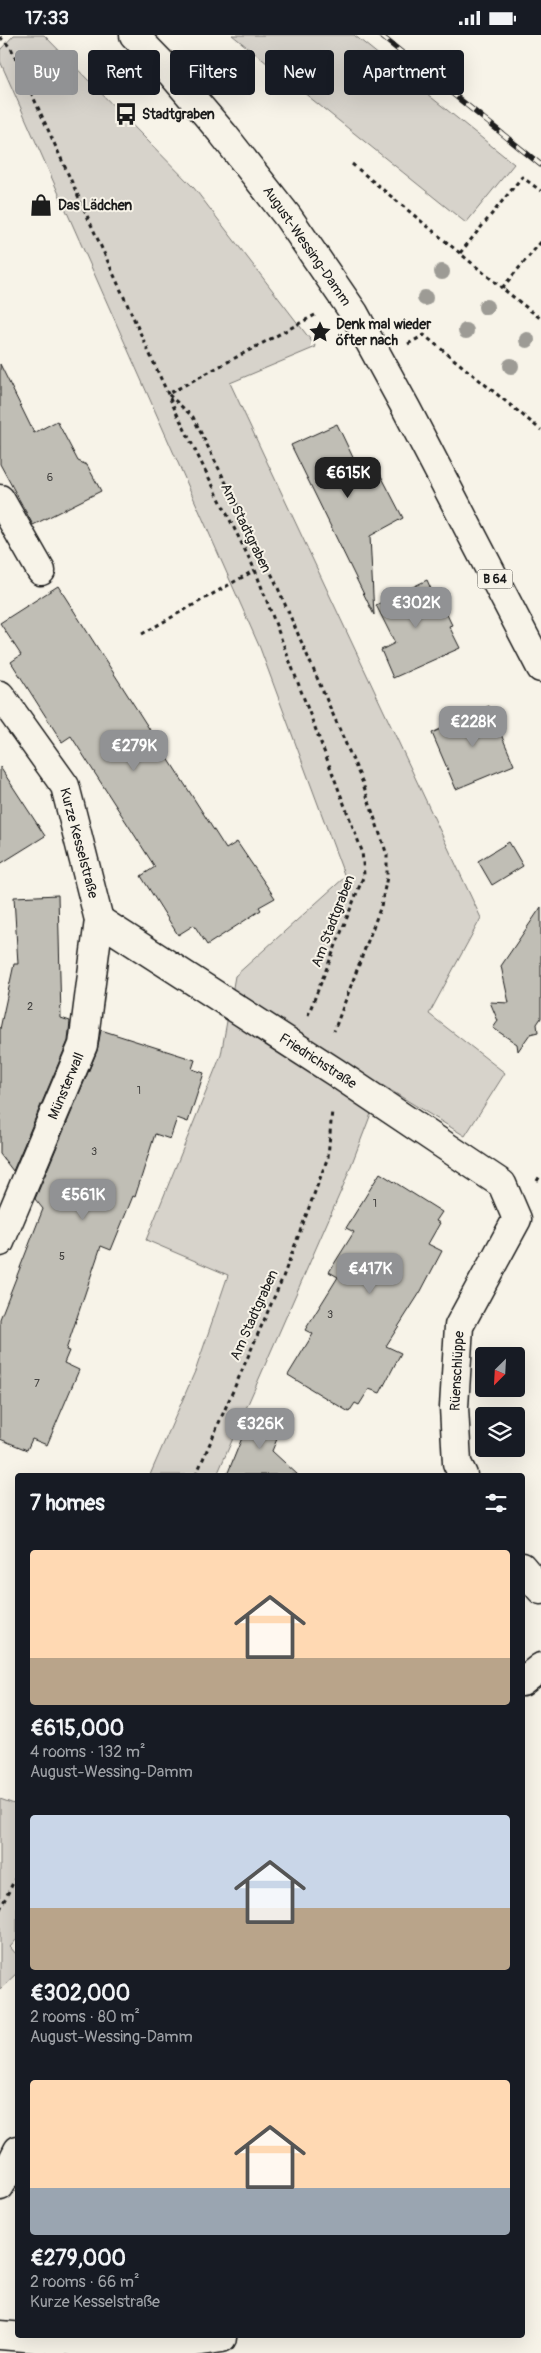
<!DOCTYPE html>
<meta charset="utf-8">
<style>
body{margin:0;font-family:Pangolin,sans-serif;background:#242831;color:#f1f3f6;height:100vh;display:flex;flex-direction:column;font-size:19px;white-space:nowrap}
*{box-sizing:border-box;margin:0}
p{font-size:16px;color:#9ea1a6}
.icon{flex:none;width:28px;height:28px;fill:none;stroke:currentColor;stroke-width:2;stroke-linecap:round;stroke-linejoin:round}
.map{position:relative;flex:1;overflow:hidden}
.details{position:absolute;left:15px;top:1438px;width:510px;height:865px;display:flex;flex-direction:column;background:#171b24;border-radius:5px;box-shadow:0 5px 20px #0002}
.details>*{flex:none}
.banner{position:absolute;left:15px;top:15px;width:511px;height:45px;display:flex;gap:10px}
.needle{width:32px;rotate:204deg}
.buttons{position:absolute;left:475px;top:1312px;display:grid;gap:10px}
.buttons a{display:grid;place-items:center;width:50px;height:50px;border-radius:5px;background:#171b24;box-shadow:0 5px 20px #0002;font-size:25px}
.price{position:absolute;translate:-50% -42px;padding:0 11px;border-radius:10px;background:#919294;color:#fff;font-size:16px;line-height:32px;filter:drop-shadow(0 1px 2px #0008)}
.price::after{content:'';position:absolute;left:50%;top:30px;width:15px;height:11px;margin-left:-8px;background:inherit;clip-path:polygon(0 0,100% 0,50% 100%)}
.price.active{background:#222;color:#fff}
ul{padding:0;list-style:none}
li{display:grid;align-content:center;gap:10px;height:265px;padding:0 15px}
li span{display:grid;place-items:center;height:155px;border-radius:5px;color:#555}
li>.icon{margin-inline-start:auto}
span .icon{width:90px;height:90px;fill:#fffc;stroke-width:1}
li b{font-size:21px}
h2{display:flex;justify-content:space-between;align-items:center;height:60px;padding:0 15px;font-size:21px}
.chip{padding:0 18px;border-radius:5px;background:#171b24;box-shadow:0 5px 20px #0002;font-size:18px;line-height:45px}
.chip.active{background:#919294;color:#fff}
.status{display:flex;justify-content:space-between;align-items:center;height:35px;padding:0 25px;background:#171b24;direction:ltr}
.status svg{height:14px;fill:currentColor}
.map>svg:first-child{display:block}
.green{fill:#d7d3cb;stroke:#7a7874}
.building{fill:#c0beb5;stroke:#1c1c1c}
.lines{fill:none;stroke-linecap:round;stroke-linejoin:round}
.minor-casing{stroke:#1c1c1c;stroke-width:31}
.major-casing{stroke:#1c1c1c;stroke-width:31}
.path{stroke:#1c1c1c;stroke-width:3;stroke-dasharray:4 4;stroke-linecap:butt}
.minor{stroke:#f7f3e8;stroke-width:28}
.major{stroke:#f7f3e8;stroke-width:28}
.rail-casing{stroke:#1c1c1c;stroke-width:5.5}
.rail{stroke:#f7f3e8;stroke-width:4;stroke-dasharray:11;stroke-linecap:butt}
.tree{fill:#9d9b95}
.labels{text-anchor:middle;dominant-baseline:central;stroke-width:4;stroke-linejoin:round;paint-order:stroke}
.number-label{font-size:11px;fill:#454442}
.shield{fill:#f7f3e8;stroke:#5e5c59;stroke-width:1}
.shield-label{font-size:12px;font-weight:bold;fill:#1c1c1c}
.poi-label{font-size:14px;font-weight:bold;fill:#1c1c1c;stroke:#f7f3e8;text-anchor:start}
.street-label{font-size:14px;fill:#1c1c1c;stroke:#f7f3e8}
</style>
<div class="status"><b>17:33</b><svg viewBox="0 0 49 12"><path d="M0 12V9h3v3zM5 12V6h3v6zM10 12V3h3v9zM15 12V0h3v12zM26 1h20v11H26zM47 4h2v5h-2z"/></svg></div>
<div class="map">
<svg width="541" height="2318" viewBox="0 0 541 2318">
<rect width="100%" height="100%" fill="#f7f3e8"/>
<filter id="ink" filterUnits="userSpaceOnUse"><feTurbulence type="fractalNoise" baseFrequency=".02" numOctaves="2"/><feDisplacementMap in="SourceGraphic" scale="10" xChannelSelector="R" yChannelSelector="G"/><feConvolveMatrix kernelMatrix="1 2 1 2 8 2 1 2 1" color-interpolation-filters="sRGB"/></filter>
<g filter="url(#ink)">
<g class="green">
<polygon points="14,0 44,0 194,153 316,312 230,348 481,883 429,979 505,1038 465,1101 382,1050 344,1149 217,1440 150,1440 196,1334 228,1240 146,1205 221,1020 235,941 345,842 260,613 0,26 0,15"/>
<polygon points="232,0 354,0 514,129 466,188"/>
<polygon points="0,1764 17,1770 17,1904 10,1912 17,1920 18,1937 0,1954"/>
</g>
<g class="building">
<polygon points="0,329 34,398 57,386 78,426 87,430 101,456 33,490 0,429"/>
<polygon points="337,389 358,433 365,430 367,436 376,431 403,483 370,501 374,580 291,410"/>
<polygon points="427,545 435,563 438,561 452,590 449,591 460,613 393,643 381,615 395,608 376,570"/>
<polygon points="58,551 226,814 237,807 275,863 259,872 261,875 207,910 194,890 178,900 141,841 155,832 71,701 62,707 11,627 21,620 0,588"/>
<polygon points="489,671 514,730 456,754 432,698"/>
<polygon points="0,732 45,801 0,829"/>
<polygon points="509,807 523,831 492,850 478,826"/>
<polygon points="58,860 61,983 70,986 68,1006 13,1136 0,1119 0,994 14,929 18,929 14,862"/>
<polygon points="541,872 541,983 537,989 538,997 530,999 518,1016 517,1009 493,993 498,986 490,967 509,968 501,931"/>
<polygon points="101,995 195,1025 192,1034 204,1038 188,1087 177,1083 170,1104 155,1099 135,1162 133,1161 111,1215 101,1211 66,1315 69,1316 64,1328 79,1335 47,1410 32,1404 27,1415 0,1404 0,1284 43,1174 35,1164 97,1016"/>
<polygon points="380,1138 442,1177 436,1186 440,1188 428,1209 442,1216 421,1256 386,1311 401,1318 380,1358 369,1354 359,1370 355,1368 349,1377 288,1340 313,1299 305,1295 338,1242 329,1237 354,1197 346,1193"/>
<polygon points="252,1378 284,1387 272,1416 298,1440 227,1440"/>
</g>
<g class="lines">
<defs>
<g id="minor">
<polyline points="0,464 41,536"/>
<polyline points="0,660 65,751 99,885 83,1010 0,1207"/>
<polyline points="99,885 335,1037 502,1149 517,1184 459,1291 454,1372 457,1428 463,1440"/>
<polyline points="522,1532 541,1555"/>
<polyline points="522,1647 541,1632"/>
<polyline points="0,2151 18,2115"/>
<polyline points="0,2300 155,2313 222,2303"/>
</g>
<polyline id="major" points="134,0 171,38 223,99 288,182 354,278 407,375 541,633"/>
</defs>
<use href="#minor" class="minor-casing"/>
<use href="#major" class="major-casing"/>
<g class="path">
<polyline points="0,2 11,13 177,379 255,535 362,816 364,840 308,980"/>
<polyline points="352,129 502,253"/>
<polyline points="541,207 502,253 541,284"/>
<polyline points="460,218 522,142 541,156"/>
<polyline points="315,280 168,359 193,382 274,544 362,746 387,820 387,842 381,871 334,996"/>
<polyline points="408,309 424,300 541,395"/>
<polyline points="142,599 255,535"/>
<polyline points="537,1146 541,1139"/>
<polyline points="196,1440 283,1242 328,1122 332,1075"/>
<polyline points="0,1874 18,1838"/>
</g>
<use href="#minor" class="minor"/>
<use href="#major" class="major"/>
<defs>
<polyline id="rail" points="380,0 541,130"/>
</defs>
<use href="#rail" class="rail-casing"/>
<use href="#rail" class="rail"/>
</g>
<g class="tree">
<circle cx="442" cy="237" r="8"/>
<circle cx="425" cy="263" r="8"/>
<circle cx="486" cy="272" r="8"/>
<circle cx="466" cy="296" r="8"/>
<circle cx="527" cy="305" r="8"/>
<circle cx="511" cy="331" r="8"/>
</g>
</g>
<defs>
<symbol id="bus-bare" viewBox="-9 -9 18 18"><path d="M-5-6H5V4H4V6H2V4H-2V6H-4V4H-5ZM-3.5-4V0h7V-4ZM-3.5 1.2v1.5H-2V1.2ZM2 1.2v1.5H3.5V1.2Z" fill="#1c1c1c" stroke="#f7f3e8" stroke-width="2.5" paint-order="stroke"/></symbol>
<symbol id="shop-bare" viewBox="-9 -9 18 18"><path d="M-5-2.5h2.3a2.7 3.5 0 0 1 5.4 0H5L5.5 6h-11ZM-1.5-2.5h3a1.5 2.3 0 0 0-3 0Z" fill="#1c1c1c" stroke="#f7f3e8" stroke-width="2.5" paint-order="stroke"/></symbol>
<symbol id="sight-bare" viewBox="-9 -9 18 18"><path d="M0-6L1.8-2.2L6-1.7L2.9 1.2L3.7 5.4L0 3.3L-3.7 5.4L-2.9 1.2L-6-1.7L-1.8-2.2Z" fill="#1c1c1c" stroke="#f7f3e8" stroke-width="2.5" paint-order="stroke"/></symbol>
</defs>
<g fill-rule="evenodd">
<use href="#bus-bare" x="110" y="63" width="32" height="32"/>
<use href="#shop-bare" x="25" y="154" width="32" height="32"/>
<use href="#sight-bare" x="304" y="281" width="32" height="32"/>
</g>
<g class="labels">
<g class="number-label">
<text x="50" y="442">6</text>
<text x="30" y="971">2</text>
<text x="139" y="1055">1</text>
<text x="94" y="1116">3</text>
<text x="375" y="1168">1</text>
<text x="62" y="1221">5</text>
<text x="330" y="1279">3</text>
<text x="37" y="1348">7</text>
</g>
<rect class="shield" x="477.5" y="534.5" width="35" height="19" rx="4"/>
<g class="shield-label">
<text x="495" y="544">B 64</text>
</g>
<g class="poi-label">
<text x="142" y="79">Stadtgraben</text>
<text x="58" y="170">Das Lädchen</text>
<text x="336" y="289">Denk mal wieder<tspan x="336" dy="16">öfter nach</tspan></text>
</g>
<g class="street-label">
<text transform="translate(307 211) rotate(55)">August-Wessing-Damm</text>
<text transform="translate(246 493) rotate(64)">Am Stadtgraben</text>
<text transform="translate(79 808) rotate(75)">Kurze Kesselstraße</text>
<text transform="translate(333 886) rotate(-69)">Am Stadtgraben</text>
<text transform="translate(318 1026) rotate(33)">Friedrichstraße</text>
<text transform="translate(66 1051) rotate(-67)">Münsterwall</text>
<text transform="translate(254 1280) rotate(-66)">Am Stadtgraben</text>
<text transform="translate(457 1336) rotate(-87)">Rüenschlüppe</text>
</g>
</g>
</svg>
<div class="buttons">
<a><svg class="needle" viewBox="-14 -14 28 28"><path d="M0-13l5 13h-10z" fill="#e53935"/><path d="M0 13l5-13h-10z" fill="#9ea1a6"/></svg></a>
<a><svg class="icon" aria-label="layers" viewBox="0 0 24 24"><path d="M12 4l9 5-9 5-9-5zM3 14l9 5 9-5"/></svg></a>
</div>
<b class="price active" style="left:348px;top:464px">€615K</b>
<b class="price" style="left:416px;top:594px">€302K</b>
<b class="price" style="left:473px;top:713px">€228K</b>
<b class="price" style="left:134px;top:737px">€279K</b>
<b class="price" style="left:83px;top:1186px">€561K</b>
<b class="price" style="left:370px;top:1260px">€417K</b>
<b class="price" style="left:260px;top:1415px">€326K</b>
<div class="banner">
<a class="chip active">Buy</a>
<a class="chip">Rent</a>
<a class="chip">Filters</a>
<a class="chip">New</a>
<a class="chip">Apartment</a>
</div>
<section class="details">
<h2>7 homes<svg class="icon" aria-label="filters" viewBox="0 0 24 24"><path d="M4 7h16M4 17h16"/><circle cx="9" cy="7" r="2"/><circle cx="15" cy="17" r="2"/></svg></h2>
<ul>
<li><span style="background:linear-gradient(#ffd9b3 70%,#b9a48a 0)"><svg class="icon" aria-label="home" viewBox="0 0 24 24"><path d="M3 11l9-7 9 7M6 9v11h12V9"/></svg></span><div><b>€615,000</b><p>4 rooms · 132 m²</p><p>August-Wessing-Damm</p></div></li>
<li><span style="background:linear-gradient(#c9d6e8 60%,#b9a48a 0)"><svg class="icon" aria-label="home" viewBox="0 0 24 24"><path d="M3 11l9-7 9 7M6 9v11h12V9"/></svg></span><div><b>€302,000</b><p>2 rooms · 80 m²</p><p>August-Wessing-Damm</p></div></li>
<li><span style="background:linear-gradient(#ffd9b3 70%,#9aa5b1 0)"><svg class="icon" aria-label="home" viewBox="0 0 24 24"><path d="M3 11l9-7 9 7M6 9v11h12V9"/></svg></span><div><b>€279,000</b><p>2 rooms · 66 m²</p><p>Kurze Kesselstraße</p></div></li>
</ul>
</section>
</div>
